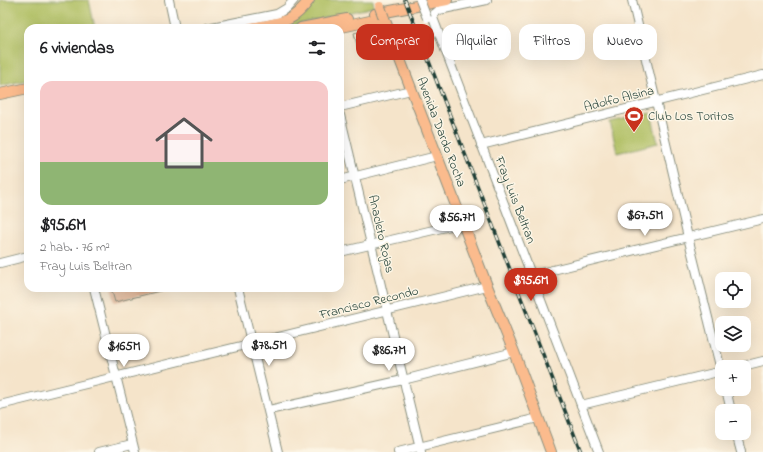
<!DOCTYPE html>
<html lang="es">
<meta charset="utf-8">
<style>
body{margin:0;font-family:"Indie Flower",sans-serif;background:#f2f2f2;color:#202124;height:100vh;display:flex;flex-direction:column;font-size:15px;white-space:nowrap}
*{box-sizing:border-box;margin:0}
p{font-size:13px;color:#757577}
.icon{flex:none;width:22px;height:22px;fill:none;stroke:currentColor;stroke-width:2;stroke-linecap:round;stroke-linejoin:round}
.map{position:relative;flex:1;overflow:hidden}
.sheet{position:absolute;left:24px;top:24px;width:320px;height:268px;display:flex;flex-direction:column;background:#fff;border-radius:12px;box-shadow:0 4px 16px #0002}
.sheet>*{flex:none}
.guide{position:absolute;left:356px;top:24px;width:347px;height:36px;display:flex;gap:8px}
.fabs{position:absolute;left:715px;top:272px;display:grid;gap:8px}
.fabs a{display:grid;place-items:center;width:36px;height:36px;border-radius:8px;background:#fff;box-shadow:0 4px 16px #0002;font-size:20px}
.price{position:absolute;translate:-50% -34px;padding:0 9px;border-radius:14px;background:#fff;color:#222;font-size:13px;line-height:26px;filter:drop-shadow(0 1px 2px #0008)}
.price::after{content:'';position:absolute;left:50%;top:24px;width:12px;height:9px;margin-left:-6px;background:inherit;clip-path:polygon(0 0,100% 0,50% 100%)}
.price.active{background:#c8321e;color:#fff}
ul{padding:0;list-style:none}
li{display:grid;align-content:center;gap:8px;height:212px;padding:0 16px}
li+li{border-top:1px solid #e0e0e0}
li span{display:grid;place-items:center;height:124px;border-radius:12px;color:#555}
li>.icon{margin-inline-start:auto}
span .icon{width:72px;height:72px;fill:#fffc;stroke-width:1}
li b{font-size:17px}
h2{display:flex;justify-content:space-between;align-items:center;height:48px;padding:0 16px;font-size:17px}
.tag{padding:0 14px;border-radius:12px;background:#fff;box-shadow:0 4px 16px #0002;font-size:14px;line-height:36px}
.tag.active{background:#c8321e;color:#fff}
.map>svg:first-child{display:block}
.green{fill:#aebe61;stroke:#667e4a}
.building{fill:#d9a381}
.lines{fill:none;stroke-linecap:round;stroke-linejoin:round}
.minor-casing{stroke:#8a907f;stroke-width:10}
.major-casing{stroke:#8a907f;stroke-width:12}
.minor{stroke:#fff;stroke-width:8}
.major{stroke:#fbbb8d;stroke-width:10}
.rail-casing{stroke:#1f3d34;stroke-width:3.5}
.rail{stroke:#fcf5e5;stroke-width:2;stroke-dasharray:6;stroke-linecap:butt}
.minor-bridge-casing{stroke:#8a907f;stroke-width:10;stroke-linecap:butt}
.major-bridge-casing{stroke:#8a907f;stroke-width:12;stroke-linecap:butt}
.minor-bridge{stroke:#fff;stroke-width:8}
.major-bridge{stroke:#fbbb8d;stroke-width:10}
.labels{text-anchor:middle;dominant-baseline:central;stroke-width:3;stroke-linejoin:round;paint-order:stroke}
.street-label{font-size:13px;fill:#1f3d34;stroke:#fcf5e5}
.poi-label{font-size:13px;fill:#1f3d34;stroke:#fcf5e5;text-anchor:start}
</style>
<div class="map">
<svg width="763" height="452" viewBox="0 0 763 452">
<rect width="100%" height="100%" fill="#fcf5e5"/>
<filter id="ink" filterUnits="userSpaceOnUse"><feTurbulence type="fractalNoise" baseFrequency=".025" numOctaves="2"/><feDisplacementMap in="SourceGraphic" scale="8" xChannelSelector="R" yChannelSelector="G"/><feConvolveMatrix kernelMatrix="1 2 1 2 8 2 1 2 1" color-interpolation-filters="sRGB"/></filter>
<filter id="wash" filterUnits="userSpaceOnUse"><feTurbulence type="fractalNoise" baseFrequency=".012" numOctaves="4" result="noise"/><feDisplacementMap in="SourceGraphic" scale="16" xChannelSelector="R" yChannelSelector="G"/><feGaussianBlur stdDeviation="0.9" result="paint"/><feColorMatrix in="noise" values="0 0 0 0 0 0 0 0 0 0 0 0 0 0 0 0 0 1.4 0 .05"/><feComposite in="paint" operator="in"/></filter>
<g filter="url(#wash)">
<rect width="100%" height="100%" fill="#f5e4ca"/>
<g class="green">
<polygon points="0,0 89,0 95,28 28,28 28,80 0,86"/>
<path d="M313 0H373L374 7 369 8 282 28V26C296 23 304 10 313 0Z"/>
<polygon points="651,113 658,143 617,153 610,122"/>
</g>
<g id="blocks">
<g class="building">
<polygon points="377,27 382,44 358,50 354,33"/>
<polygon points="111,288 164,288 164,290 115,302"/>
</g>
</g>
</g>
<g filter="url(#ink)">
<use href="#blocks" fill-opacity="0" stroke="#8a907f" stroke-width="1"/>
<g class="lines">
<defs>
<g id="minor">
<polyline points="169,0 175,28"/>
<polyline points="487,0 439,10 434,14 433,18 599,452"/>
<polyline points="632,0 688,237 722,374"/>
<polyline points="207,28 277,14 287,8 294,0"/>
<polyline points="340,107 411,90"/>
<polyline points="340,115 421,452"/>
<polyline points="481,145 763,75"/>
<polyline points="340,180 437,156"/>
<polyline points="340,252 463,223"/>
<polyline points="0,263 28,256"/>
<polyline points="532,275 763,219"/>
<polyline points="94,288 135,452"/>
<polyline points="238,288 278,452"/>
<polyline points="739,367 763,361"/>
<polyline points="726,389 731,411"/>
<polyline points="0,405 487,286"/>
<polyline points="581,405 722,371"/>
<polyline points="269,410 403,380 514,352"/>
<polyline points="736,433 741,452"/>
<polyline points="99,452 132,444"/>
<polyline points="398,452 538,418"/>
</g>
<g id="major">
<polyline points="375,14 447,0"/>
<path d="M251 28C279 22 291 25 309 0"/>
<polyline points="301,28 347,19"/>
<polyline points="337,28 384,18 487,286 514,352 551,452"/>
<polyline points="0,94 28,88"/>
</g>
</defs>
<use href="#minor" class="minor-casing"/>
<use href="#major" class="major-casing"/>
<use href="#minor" class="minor"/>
<use href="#major" class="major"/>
<defs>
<polyline id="rail" points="405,0 581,452"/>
</defs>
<use href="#rail" class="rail-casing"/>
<use href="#rail" class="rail"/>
<defs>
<polyline id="minor-bridge" points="420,0 427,18"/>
<polyline id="major-bridge" points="380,7 384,18"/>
</defs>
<use href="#minor-bridge" class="minor-bridge-casing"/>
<use href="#major-bridge" class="major-bridge-casing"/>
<use href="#minor-bridge" class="minor-bridge"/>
<use href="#major-bridge" class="major-bridge"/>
</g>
</g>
<defs>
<symbol id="stadium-pin" viewBox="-11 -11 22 30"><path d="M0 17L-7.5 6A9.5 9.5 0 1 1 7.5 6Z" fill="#c8321e" stroke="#fcf5e5"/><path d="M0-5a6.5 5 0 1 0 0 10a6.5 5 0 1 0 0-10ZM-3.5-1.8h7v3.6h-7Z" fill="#fff"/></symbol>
</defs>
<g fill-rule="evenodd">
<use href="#stadium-pin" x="623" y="105" width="22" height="30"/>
</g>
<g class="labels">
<g class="street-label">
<text transform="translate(619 99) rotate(-14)">Adolfo Alsina</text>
<text transform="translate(441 132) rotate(69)">Avenida Dardo Rocha</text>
<text transform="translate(515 200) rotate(69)">Fray Luis Beltran</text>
<text transform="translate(381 234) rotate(77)">Anacleto Rojas</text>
<text transform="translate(369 303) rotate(-14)">Francisco Recondo</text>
</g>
<g class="poi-label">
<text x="648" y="116">Club Los Toritos</text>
</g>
</g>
</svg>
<div class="fabs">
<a><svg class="icon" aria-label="locate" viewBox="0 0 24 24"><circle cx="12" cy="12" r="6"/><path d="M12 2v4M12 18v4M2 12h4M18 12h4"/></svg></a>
<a><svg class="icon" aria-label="layers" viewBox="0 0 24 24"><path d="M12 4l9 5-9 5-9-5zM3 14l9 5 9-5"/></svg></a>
<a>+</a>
<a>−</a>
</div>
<b class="price" style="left:645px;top:237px">$67.5M</b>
<b class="price" style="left:457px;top:239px">$56.7M</b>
<b class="price active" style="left:531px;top:302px">$95.6M</b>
<b class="price" style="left:269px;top:367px">$78.5M</b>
<b class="price" style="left:124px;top:368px">$165M</b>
<b class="price" style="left:389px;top:372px">$86.7M</b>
<div class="guide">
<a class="tag active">Comprar</a>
<a class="tag">Alquilar</a>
<a class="tag">Filtros</a>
<a class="tag">Nuevo</a>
</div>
<section class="sheet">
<h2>6 viviendas<svg class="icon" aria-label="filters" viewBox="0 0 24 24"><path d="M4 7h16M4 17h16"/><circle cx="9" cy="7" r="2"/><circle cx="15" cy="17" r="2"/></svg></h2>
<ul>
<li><span style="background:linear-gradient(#f6c9c9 65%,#8fb573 0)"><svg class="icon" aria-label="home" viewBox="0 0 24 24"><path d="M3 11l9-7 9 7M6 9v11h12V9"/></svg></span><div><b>$95.6M</b><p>2 hab. · 76 m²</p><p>Fray Luis Beltran</p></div></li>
</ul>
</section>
</div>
